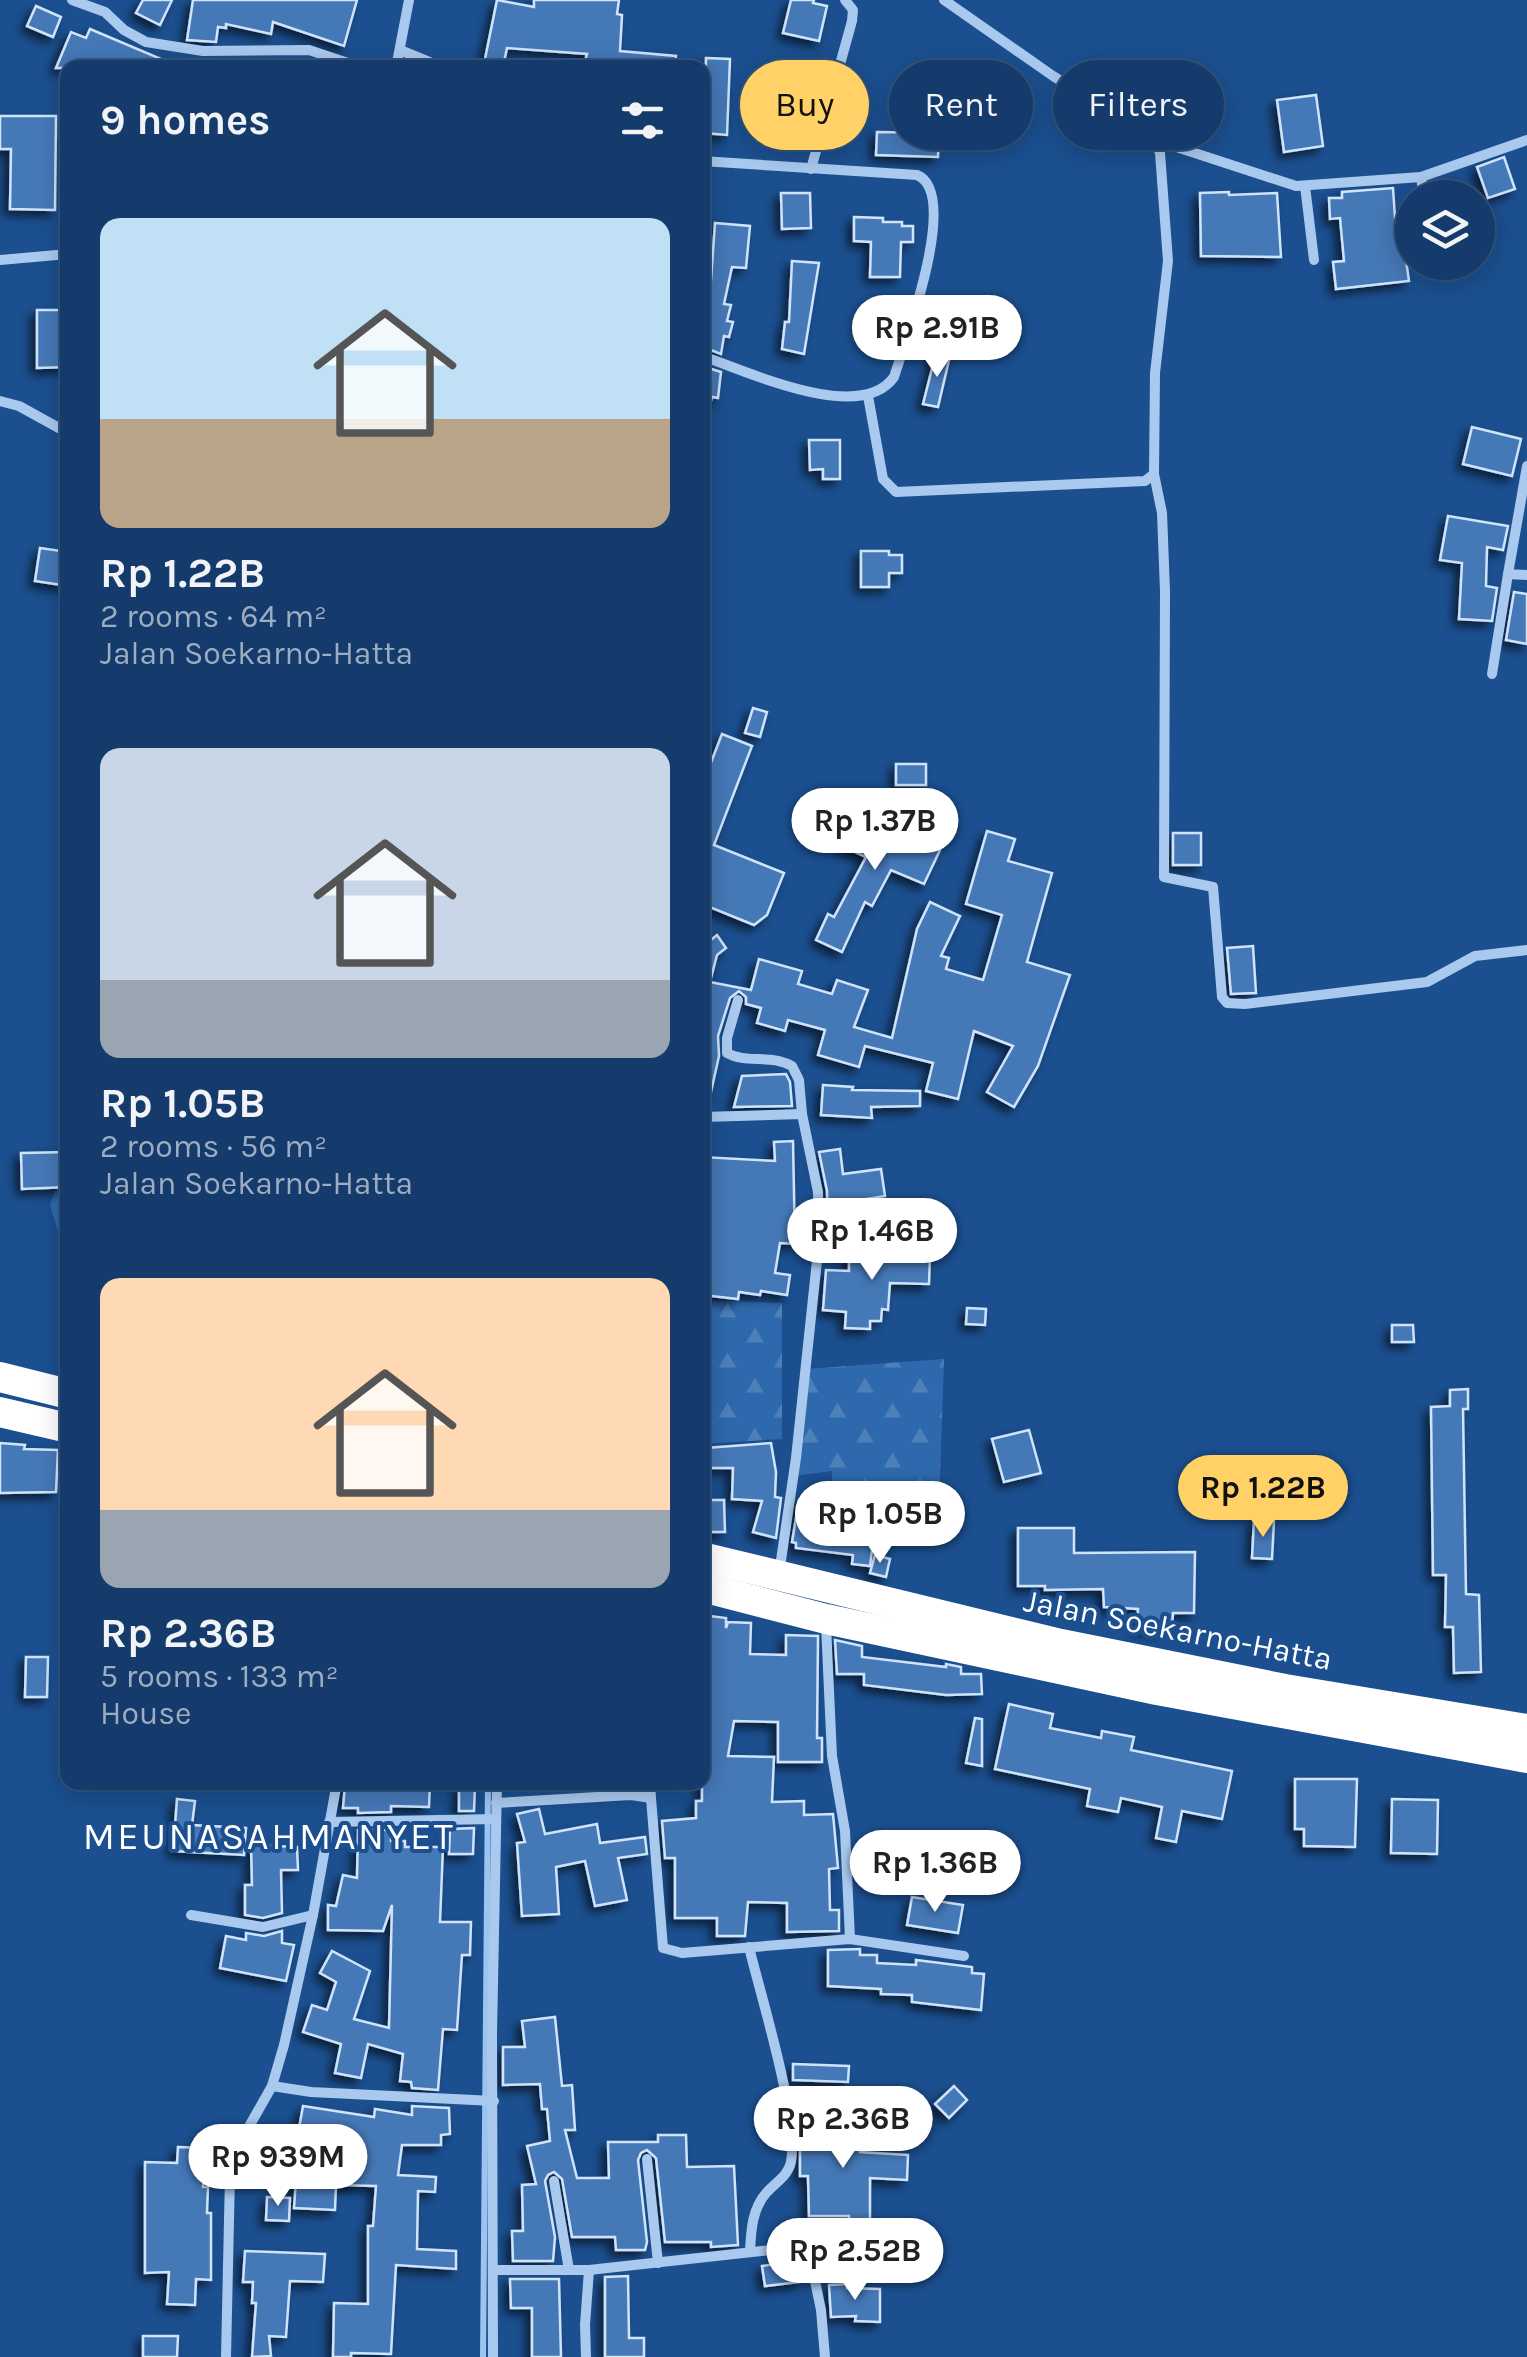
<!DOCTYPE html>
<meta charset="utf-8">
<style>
body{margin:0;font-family:Karla,sans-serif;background:#1d4271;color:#f1f3f6;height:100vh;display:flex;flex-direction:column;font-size:38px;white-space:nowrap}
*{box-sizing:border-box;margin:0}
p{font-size:32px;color:#9dadc1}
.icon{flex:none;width:55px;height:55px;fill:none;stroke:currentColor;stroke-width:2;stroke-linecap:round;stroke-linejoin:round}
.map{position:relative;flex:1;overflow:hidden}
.panel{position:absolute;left:60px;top:60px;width:650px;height:1730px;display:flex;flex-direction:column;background:#143b6b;border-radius:20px;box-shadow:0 5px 25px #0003,0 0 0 2px #33557e}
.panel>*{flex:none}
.banner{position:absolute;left:740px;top:60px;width:635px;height:90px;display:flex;gap:20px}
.buttons{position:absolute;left:1395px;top:180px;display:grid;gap:20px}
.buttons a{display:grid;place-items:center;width:100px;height:100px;border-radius:50%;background:#143b6b;box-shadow:0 5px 25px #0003,0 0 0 2px #33557e;font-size:50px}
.price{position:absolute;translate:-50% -85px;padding:0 22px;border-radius:35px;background:#fff;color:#222;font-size:32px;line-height:65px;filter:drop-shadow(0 2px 5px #0008)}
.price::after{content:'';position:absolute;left:50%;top:60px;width:30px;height:22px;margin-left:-15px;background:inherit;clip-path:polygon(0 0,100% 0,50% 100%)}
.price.current{background:#ffd166;color:#111}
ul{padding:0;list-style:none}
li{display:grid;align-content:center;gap:20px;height:530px;padding:0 40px}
li span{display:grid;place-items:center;height:310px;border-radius:20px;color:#555}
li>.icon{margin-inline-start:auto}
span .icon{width:180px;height:180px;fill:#fffc;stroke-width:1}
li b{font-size:42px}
h2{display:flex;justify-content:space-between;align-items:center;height:120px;padding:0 40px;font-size:42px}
.chip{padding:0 35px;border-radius:45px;background:#143b6b;box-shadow:0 5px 25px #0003,0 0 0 2px #33557e;font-size:35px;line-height:90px}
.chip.current{background:#ffd166;color:#111}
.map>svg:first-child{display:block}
.forest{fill:url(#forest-firs)}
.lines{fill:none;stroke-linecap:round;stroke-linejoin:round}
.stream{stroke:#9cc4f0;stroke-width:6}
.building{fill:#4478b7;stroke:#cfe3fa;stroke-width:2.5;filter:url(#shadow)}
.street{stroke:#a9c9ee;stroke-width:10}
.highway{stroke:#fff;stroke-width:30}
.labels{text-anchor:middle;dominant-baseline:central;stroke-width:8;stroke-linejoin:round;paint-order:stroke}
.street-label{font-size:32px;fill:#fff;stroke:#1b4f8f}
.quarter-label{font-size:38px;letter-spacing:2.5px;fill:#fff;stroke:#1b4f8f}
</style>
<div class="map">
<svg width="1527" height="2357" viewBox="0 0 1527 2357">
<defs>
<pattern id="forest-firs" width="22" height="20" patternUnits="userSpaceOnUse" patternTransform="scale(2.5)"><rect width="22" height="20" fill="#2e69ad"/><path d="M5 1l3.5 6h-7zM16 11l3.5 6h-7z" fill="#4d80b9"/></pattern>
<filter id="shadow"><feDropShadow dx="-5.5" dy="5.5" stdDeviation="5" flood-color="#0009"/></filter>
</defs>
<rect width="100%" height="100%" fill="#1b4f8f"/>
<g class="forest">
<polygon points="67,1187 68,1187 67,1260 50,1205 56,1188"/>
<polygon points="703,1300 782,1303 782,1439 703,1444"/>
<polygon points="944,1359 939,1506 833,1506 832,1471 793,1476 806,1369"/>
</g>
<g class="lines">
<polyline class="stream" points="483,2357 488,1782"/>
</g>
<g class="building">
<polygon points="143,0 172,0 160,25 136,13"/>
<polygon points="193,0 357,0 344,46 273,22 271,34 226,24 226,28 218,27 216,42 187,40"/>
<polygon points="497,0 534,7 534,0 619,0 617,14 622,15 620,51 676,56 675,68 583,68 587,54 507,48 504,62 485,59"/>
<polygon points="791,0 814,0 813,3 827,6 819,41 783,33"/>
<polygon points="36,6 61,17 53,37 27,26"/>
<polygon points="90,29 180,67 180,68 56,68 71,32 86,38"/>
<polygon points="706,58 730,59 727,135 704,133"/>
<polygon points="1316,95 1323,146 1284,152 1277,100"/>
<polygon points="0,116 56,116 55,210 10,209 11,149 0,149"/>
<polygon points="877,132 939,133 938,157 876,155"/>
<polygon points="1504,157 1515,189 1488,198 1477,167"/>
<polygon points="1393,188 1395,218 1400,218 1409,281 1336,289 1333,262 1344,261 1340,218 1330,219 1329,198 1342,198 1342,192"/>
<polygon points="1229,192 1229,195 1277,193 1281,257 1201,256 1200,193"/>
<polygon points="781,193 810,193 811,228 782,229"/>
<polygon points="854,217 883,218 883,222 902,222 902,226 913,226 913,242 901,242 900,277 870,277 871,242 854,241"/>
<polygon points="715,223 750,226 746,268 732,267 724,304 731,305 727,321 733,322 729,337 724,336 721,354 703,347 706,332 702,331 702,290 705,278 711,280"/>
<polygon points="792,261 819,263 804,354 782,349 785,322 789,322"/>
<polygon points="37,310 68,310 68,367 37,368"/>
<polygon points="936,353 950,356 938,407 923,404"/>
<polygon points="702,366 721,372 718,398 712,397 709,408 702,408"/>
<polygon points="1472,427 1521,439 1512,476 1463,464"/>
<polygon points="809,440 840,440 840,479 823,479 823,469 810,470"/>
<polygon points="1448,516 1508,526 1503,550 1487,547 1486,586 1497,588 1492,621 1459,619 1462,563 1440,560"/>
<polygon points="40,548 68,552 68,586 35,581"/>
<polygon points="861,551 889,551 889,555 902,555 902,573 889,573 889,587 861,587"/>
<polygon points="1514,592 1527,594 1527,644 1506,640"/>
<polygon points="753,708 767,712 760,737 745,733"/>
<polygon points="722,734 752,746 714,845 784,873 767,915 754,925 702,904 702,881 709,864 707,864 702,871 702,786"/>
<rect x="896" y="764" width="30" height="21"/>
<polygon points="851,816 890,834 895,826 940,850 924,884 891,870 872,906 865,902 842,952 816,940 828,914 834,917 866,857 838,844"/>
<polygon points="987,831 1015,839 1008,861 1052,873 1027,962 1070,975 1038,1066 1014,1107 987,1092 1013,1046 974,1031 958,1099 926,1091 933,1063 865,1046 859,1067 818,1055 825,1030 788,1020 785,1031 757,1023 761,1008 746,1004 746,997 739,991 730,998 718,1036 719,1056 709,1101 702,1100 702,947 717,935 726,948 717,955 710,982 751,990 759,959 802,971 798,984 832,994 837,980 868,990 854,1027 892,1038 917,929 930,902 960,916 941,956 949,958 946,969 983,980 1002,915 966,904"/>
<rect x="1173" y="833" width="28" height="32"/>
<polygon points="1253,946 1256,993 1231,994 1227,948"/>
<polygon points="786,1074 790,1082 792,1106 734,1107 742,1076"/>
<polygon points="823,1085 853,1087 852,1090 920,1091 920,1106 871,1107 872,1118 821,1115"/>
<polygon points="793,1141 795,1244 780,1243 775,1273 790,1275 787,1295 761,1291 760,1295 739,1292 738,1299 702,1295 702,1157 775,1161 774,1142"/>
<polygon points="840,1149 843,1174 881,1169 885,1196 848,1202 847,1234 828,1234 827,1191 819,1152"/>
<polygon points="68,1152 68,1187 22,1189 21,1153"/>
<polygon points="849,1248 930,1254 929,1284 890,1283 888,1310 882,1309 881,1321 870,1321 870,1329 845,1328 846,1312 823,1310 826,1270 849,1271"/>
<polygon points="967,1308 986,1309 985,1325 966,1324"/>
<polygon points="1392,1325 1413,1325 1414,1342 1392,1342"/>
<polygon points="1468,1389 1468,1409 1463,1409 1466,1594 1479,1595 1481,1672 1454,1673 1453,1627 1445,1627 1446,1575 1433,1575 1431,1407 1450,1406 1450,1390"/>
<polygon points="1029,1430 1041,1473 1004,1482 992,1439"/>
<polygon points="0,1443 25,1445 24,1449 58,1450 56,1492 0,1493"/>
<polygon points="771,1443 776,1472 775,1497 781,1498 776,1538 753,1532 762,1501 732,1499 733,1468 706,1468 706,1448"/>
<polygon points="702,1500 724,1500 725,1532 702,1532"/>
<polygon points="799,1500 852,1506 851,1516 876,1519 870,1566 852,1564 853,1555 796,1548 796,1543 792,1542"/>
<polygon points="1254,1520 1274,1521 1272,1559 1252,1558"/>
<polygon points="1018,1528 1074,1528 1074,1553 1195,1552 1194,1613 1173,1613 1172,1629 1137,1628 1138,1609 1104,1607 1103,1589 1045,1590 1045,1586 1018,1586"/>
<polygon points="875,1555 890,1559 886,1577 870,1573"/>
<polygon points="702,1615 726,1618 726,1628 728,1622 751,1623 750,1654 786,1655 786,1635 818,1636 817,1738 822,1738 822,1762 778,1762 778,1722 734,1721 728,1756 774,1757 772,1802 804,1801 804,1815 833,1814 838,1868 829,1869 830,1910 839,1910 839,1931 787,1932 787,1903 748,1902 745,1936 717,1936 717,1918 675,1918 675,1858 665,1858 662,1821 696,1818 696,1801 702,1801"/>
<polygon points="835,1640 862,1646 862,1657 946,1667 946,1664 961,1667 961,1674 981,1674 982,1694 946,1695 864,1685 864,1674 837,1674"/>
<polygon points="26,1657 48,1657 47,1697 25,1697"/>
<polygon points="1009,1704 1053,1714 1050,1728 1101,1738 1102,1731 1134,1737 1131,1750 1232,1771 1222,1819 1182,1811 1176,1842 1156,1838 1162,1807 1121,1798 1118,1812 1087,1806 1090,1789 995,1769"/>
<polygon points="975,1718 982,1719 982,1766 966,1763"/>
<polygon points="1295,1779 1357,1779 1355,1847 1304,1846 1304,1829 1295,1829"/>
<polygon points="402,1783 430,1783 429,1807 391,1806 391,1812 358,1813 358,1808 343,1808 345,1785 402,1786"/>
<polygon points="459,1785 475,1786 474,1811 459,1811"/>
<polygon points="177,1799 195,1801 192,1825 246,1828 244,1855 173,1851"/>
<polygon points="1392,1799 1438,1800 1437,1854 1391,1853"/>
<polygon points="539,1809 545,1834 597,1824 600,1843 645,1837 647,1854 618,1858 627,1900 595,1906 585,1861 556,1867 559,1914 522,1916 517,1843 525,1842 517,1814"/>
<polygon points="474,1828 473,1854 449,1854 450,1829"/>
<polygon points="358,1830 391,1830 391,1841 405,1841 405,1847 443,1847 440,1922 471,1922 470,1955 462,1955 457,2030 443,2029 438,2090 412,2088 411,2082 400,2081 403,2054 368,2044 361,2078 335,2073 341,2044 303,2032 312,2005 327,2010 336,1982 320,1973 332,1951 370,1971 354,2019 389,2028 392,1905 383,1931 328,1930 328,1905 336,1906 343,1875 357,1878"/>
<polygon points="251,1845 297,1847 298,1870 281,1870 282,1913 263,1918 245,1915 245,1885 252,1885"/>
<polygon points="912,1897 963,1905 958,1933 907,1925"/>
<polygon points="282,1931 282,1943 294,1945 286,1981 220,1968 226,1936 246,1940 246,1933 264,1936"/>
<polygon points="860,1949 860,1955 877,1955 877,1963 916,1965 916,1960 972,1967 972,1973 984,1974 981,2010 912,2002 912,1995 881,1994 881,1989 828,1986 828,1950"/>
<polygon points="555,2017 562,2086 572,2085 575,2130 565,2130 577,2178 609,2178 608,2142 658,2142 658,2135 686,2135 687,2167 734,2166 738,2245 711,2247 711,2242 665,2242 656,2158 647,2150 641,2153 638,2160 647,2242 645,2250 616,2250 615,2237 572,2237 562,2179 554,2172 548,2175 545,2181 555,2237 553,2261 513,2261 512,2231 523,2231 522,2185 536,2184 527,2146 550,2141 547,2109 542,2109 540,2084 503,2085 503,2047 525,2047 522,2021"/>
<polygon points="793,2064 849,2066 848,2082 793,2080"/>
<polygon points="954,2086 967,2100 949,2118 935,2104"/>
<polygon points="303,2106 374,2117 375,2109 412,2115 412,2106 449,2108 450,2134 441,2135 441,2145 402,2145 398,2175 436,2177 435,2192 418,2191 417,2249 456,2251 456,2269 396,2265 391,2354 351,2353 351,2357 333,2357 334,2303 368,2304 368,2226 373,2226 376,2186 336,2185 335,2210 294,2208 297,2166 260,2158 267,2127 298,2134"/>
<polygon points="838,2118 838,2135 861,2136 860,2152 908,2155 907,2180 870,2178 870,2228 849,2229 849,2216 809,2216 808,2176 800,2176 800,2119"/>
<polygon points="178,2147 205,2148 203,2187 208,2187 207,2213 211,2213 211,2280 196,2279 195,2305 167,2304 169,2272 145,2273 145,2162 177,2163"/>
<polygon points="267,2197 290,2198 289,2221 266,2220"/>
<polygon points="245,2251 325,2254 323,2282 290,2281 286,2337 269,2336 271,2356 252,2357 256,2303 252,2303 253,2282 243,2282"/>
<polygon points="797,2261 800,2282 765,2286 762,2266"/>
<polygon points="628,2276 629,2338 644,2338 644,2357 605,2357 605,2277"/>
<polygon points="510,2279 559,2279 561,2357 532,2357 532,2308 511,2308"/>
<polygon points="847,2284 847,2288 880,2289 880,2322 855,2321 856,2316 831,2317 829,2285"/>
<polygon points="143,2336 178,2336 177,2357 143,2357"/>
</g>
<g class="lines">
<g class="street">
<polyline points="72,0 105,12 124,30 146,42 203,51 309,50 363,68"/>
<polyline points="944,0 1053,76 1155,140 1296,186 1421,177 1527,140"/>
<polyline points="400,50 444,68"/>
<polyline points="396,68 409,0"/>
<path d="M702 161 917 175C961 193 905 342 894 377 860 425 747 371 702 356"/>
<polyline points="811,169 852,21 853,10 845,0"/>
<polyline points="1421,177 1424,198"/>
<polyline points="1305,186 1314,260"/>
<polyline points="0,260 68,254"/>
<polyline points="1434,262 1435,270"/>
<polyline points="868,396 883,479 896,492 1145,481 1154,474 1155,373 1168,261 1160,153 1155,140"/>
<polyline points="0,401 19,406 68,433"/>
<polyline points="1527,466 1508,574 1527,575"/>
<polyline points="1154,474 1162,513 1165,591 1164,877 1213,887 1222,997 1227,1003 1245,1004 1427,982 1475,956 1527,950"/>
<polyline points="1492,674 1508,574"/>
<path d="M738 1000 727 1038V1053C746 1064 771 1054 792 1066L799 1080 802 1114"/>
<polyline points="702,1117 802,1114 818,1192 819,1242 796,1458 779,1574"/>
<polyline points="826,1625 832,1756 845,1831 850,1939"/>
<polyline points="651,1798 663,1948 682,1953 850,1939 964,1956"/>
<polyline points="496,1803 631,1795 651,1798 650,1782"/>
<polyline points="329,1822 495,1819"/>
<polyline points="191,1915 263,1927 313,1915"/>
<path d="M749 1947C761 1997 799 2118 791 2162 788 2176 776 2182 767 2192 752 2208 751 2231 750 2251"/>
<polyline points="272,2086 311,2092 494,2101"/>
<polyline points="647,2159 658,2263"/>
<polyline points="554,2181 569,2270"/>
<polyline points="808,2247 821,2310 825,2357"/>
<polyline points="493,2270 589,2270 780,2249 923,2244"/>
<polyline points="226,2357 230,2175 242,2139 272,2086 284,2045 313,1915 337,1782"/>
<polyline points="493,2357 492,2034 497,1782"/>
<polyline points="586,2357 585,2325 589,2270"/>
</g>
<g class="highway">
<polyline points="0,1377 68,1394"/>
<polyline points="0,1412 68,1428"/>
<polyline points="702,1557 1061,1644 1285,1689 1527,1729"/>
<polyline points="702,1587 826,1619 1157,1690 1527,1758"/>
</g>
</g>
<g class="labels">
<g class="street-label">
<text transform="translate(1178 1630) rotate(11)">Jalan Soekarno-Hatta</text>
</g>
<g class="quarter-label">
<text x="269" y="1836">MEUNASAHMANYET</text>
</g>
</g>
</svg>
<div class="buttons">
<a><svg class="icon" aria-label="layers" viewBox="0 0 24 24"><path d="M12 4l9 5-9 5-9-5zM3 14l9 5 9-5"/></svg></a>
</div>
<b class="price" style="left:937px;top:380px">Rp 2.91B</b>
<b class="price" style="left:875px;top:873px">Rp 1.37B</b>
<b class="price" style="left:872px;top:1283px">Rp 1.46B</b>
<b class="price current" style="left:1263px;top:1540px">Rp 1.22B</b>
<b class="price" style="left:880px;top:1566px">Rp 1.05B</b>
<b class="price" style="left:935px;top:1915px">Rp 1.36B</b>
<b class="price" style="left:843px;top:2171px">Rp 2.36B</b>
<b class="price" style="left:278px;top:2209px">Rp 939M</b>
<b class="price" style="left:855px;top:2303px">Rp 2.52B</b>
<div class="banner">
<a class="chip current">Buy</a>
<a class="chip">Rent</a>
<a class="chip">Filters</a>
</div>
<section class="panel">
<h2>9 homes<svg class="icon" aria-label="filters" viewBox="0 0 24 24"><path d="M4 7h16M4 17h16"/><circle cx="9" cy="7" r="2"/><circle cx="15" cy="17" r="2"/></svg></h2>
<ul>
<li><span style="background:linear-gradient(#bfe0f5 65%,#b9a48a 0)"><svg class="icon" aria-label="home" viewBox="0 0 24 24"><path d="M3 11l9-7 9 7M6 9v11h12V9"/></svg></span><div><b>Rp 1.22B</b><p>2 rooms · 64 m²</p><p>Jalan Soekarno-Hatta</p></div></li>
<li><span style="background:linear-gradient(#c9d6e8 75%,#9aa5b1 0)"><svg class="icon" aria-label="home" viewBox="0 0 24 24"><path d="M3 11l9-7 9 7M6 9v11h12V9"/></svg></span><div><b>Rp 1.05B</b><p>2 rooms · 56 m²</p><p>Jalan Soekarno-Hatta</p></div></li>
<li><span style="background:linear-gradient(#ffd9b3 75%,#9aa5b1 0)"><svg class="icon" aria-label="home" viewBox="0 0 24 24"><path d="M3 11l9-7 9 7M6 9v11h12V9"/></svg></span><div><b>Rp 2.36B</b><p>5 rooms · 133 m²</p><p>House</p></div></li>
</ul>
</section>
</div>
